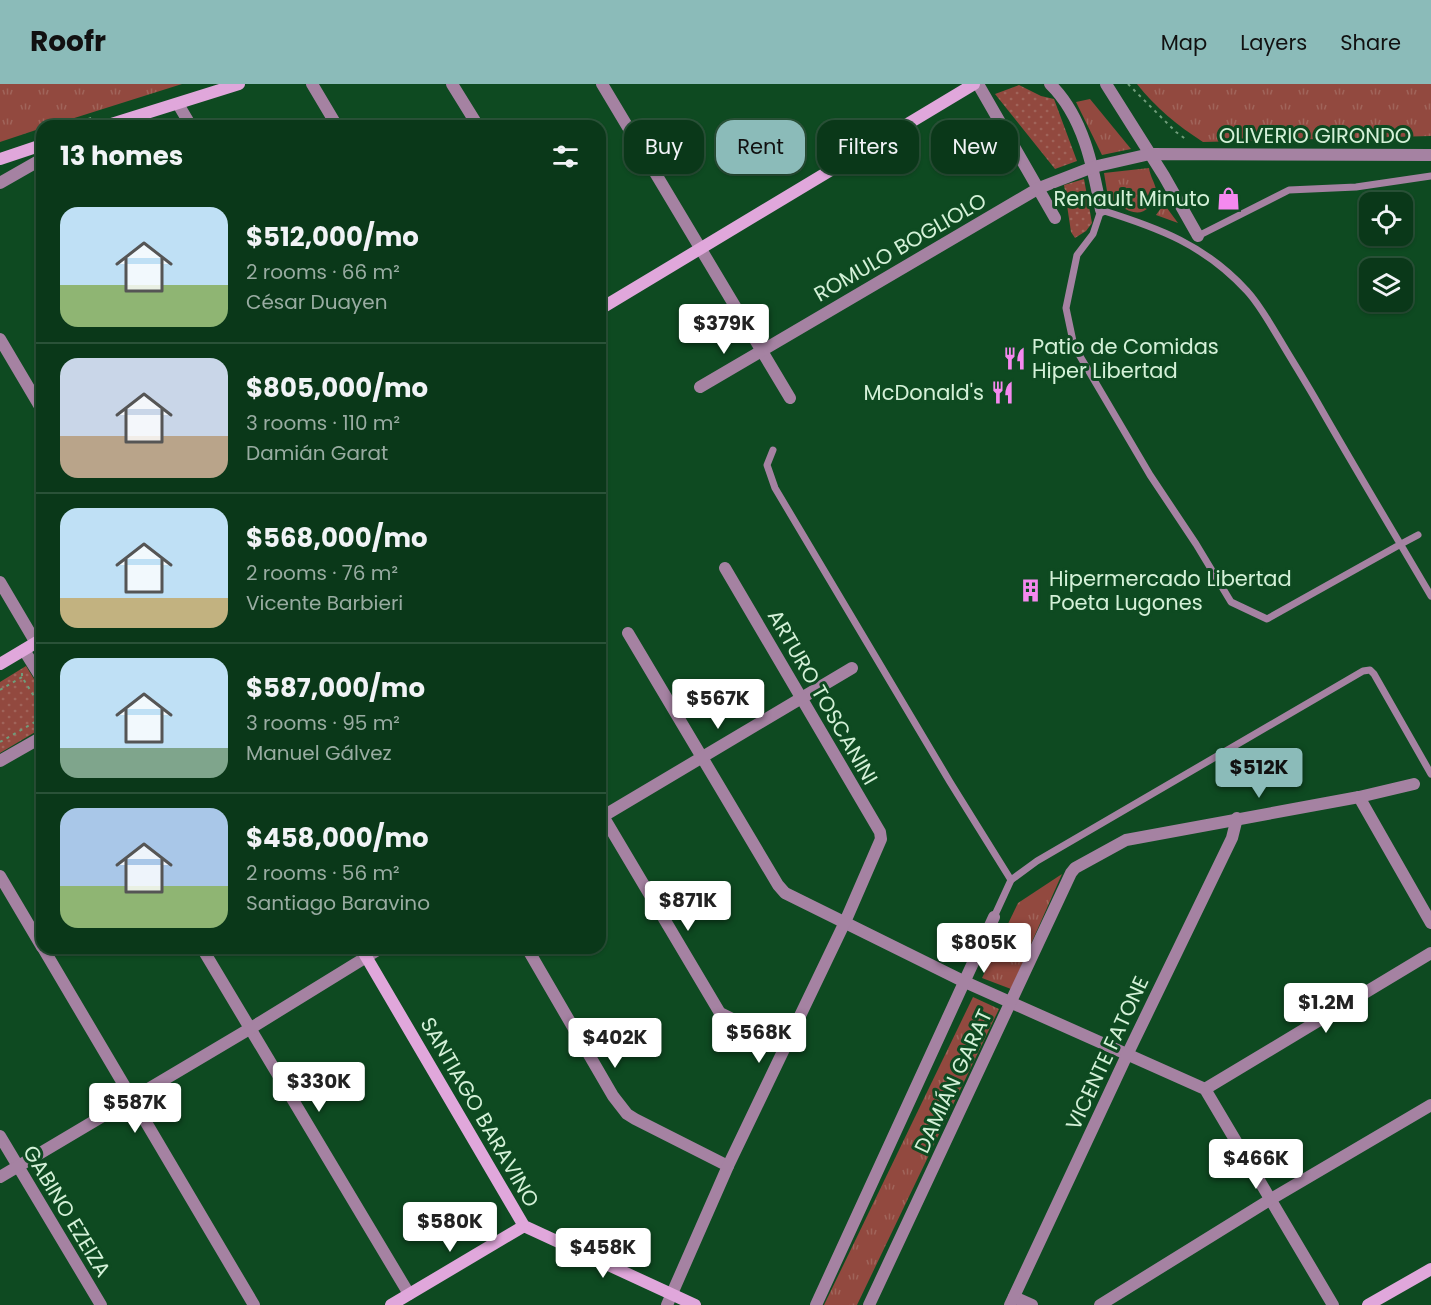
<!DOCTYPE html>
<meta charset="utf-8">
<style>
body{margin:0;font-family:Poppins,sans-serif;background:#133f22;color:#f1f3f6;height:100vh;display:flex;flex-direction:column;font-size:22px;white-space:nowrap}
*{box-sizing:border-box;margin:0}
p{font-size:20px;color:#99aca2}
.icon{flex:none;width:33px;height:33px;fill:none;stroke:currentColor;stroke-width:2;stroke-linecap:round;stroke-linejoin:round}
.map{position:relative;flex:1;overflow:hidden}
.panel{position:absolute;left:36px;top:36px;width:570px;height:834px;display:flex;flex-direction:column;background:#0a3819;border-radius:18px;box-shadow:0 2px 4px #0004,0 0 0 2px #2a5238}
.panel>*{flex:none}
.hud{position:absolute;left:624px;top:36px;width:570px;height:54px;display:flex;gap:12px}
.controls{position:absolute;left:1359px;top:108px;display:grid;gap:12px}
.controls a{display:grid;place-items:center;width:54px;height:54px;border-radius:12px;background:#0a3819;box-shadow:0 2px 4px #0004,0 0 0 2px #2a5238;font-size:30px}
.price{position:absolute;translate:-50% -51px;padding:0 14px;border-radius:6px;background:#fff;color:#222;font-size:20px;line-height:39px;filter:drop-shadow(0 2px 3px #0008)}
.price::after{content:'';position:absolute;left:50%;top:36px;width:18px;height:14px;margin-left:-9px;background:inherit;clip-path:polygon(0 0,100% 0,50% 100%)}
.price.selected{background:#8bbbb9;color:#111}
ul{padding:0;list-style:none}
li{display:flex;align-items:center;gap:18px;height:150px;padding:0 24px}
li+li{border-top:2px solid #2a5238}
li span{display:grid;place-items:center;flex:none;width:168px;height:120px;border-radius:18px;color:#555}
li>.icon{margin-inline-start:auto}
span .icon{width:72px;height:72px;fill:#fffc;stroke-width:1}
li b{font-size:26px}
h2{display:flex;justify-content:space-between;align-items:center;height:72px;padding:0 24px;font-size:26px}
.tag{padding:0 21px;border-radius:18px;background:#0a3819;box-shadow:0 2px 4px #0004,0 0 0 2px #2a5238;font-size:21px;line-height:54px}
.tag.selected{background:#8bbbb9;color:#111}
header{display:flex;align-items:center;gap:36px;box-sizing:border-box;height:84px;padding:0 30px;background:#8bbbb9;color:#111}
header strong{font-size:28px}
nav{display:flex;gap:33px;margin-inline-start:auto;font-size:21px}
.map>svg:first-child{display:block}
.grass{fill:url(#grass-tufts)}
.park{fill:url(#park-dots)}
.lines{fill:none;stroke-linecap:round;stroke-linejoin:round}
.path{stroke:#709d7b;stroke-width:2;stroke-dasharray:3 4.5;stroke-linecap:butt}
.lane{stroke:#a582a2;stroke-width:7}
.street{stroke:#a582a2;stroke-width:12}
.secondary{stroke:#e0a7db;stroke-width:12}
.labels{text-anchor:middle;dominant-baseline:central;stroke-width:6;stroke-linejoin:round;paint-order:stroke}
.street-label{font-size:21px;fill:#d4f1d8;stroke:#0e4a21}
.poi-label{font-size:21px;fill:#d4f1d8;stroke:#0e4a21;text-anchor:end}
</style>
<header>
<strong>Roofr</strong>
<nav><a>Map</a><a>Layers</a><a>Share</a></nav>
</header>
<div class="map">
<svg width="1431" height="1221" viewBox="0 0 1431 1221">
<defs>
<pattern id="grass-tufts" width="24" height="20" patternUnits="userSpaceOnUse" patternTransform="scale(1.5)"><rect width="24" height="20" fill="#92493f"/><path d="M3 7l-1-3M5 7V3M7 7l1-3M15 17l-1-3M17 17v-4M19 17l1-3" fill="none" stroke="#a0645a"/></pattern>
<pattern id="park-dots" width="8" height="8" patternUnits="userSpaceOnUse" patternTransform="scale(1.5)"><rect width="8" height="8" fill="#92493f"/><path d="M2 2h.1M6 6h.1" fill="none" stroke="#a0645a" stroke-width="1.8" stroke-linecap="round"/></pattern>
</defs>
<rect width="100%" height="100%" fill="#0e4a21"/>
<g class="grass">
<polygon points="0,0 182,0 49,42 42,42 42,44 0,58"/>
<path d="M1137 0H1431V52L1203 58C1178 42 1155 23 1137 0Z"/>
<polygon points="1090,15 1131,65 1102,71 1076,18"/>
<path d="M1149 84C1150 92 1155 99 1156 106 1157 113 1154 118 1149 123 1136 137 1120 121 1108 113L1104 89Z"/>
<polygon points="1164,120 1178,139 1156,131"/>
<polygon points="1062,790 1011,905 982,894 1018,819"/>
<polygon points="973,913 999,925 857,1221 824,1221"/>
</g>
<g class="park">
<polygon points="1019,1 1041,12 1054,15 1077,77 1055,85 995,10"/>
<polygon points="1084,95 1092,139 1086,147 1075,154 1071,148 1064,101"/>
<polygon points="26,582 42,608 42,644 0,669 0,598"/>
</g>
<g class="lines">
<g class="path">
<polyline points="1128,0 1176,48 1187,56"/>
<polyline points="67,42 94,33"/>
<polyline points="22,589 22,593 42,625"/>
<polyline points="0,606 22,593"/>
<polyline points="0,658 42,634"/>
</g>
<g class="lane">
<polyline points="1198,152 1289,106 1356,103 1431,92"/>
<polyline points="773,366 767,381 775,404 950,698 1011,796"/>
<path d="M1418 451 1401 460 1267 535 1231 518 1196 460 1150 391 1074 262 1066 224 1077 171 1093 150 1101 126C1159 144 1205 161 1247 207 1260 221 1270 240 1280 256 1293 278 1307 300 1320 323 1356 386 1394 449 1431 512"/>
<polyline points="994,833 1011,796 1037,777 1363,587 1370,586 1374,590 1431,690"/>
</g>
<g class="street">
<polyline points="312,0 337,42"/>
<polyline points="452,0 478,42"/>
<polyline points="602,0 790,314"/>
<polyline points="978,0 1055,134"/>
<path d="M1050 0C1083 32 1093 82 1101 126"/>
<polyline points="1106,0 1164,92 1198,152"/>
<polyline points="178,20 191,42"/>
<polyline points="0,99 42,75"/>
<polyline points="0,255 42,326"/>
<polyline points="700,303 1039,104 1093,83 1150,70 1431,71"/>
<polyline points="0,498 36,559"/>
<polyline points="628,549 778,801 785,809 965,898 1205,1005 1333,1221"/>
<polyline points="24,566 42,595"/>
<polyline points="0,677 42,653"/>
<polyline points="1359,713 1431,839"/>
<polyline points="600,727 720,929 785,961"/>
<polyline points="600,734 852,584"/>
<polyline points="0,792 42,863"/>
<polyline points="43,864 254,1221"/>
<polyline points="202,864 409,1210"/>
<polyline points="527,864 613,1012 627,1030 635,1035 728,1082"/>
<polyline points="1205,1005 1431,869"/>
<polyline points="0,1052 101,1221"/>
<polyline points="0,1093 251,944 381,864"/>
<polyline points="1014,1213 1032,1221"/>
<polyline points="667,1221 728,1082 845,838 881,755 880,748 725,484"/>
<polyline points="816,1221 994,833"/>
<polyline points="869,1221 1071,789 1075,784 1126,756 1359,713 1414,700"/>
<polyline points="1010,1221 1127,971 1232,754 1237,734"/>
<polyline points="1100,1221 1271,1115 1431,1021"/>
</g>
<g class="secondary">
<polyline points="105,42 239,0"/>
<polyline points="0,75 42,61"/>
<polyline points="600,225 974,0"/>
<polyline points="0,580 42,555"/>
<polyline points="361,864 524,1142 695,1221"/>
<polyline points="391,1221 524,1142"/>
<polyline points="1368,1221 1431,1185"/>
</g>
</g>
<defs>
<symbol id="shop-bare" viewBox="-9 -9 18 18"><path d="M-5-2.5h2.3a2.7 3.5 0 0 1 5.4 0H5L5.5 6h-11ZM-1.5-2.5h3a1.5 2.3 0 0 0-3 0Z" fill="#f589ef" stroke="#0e4a21" stroke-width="2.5" paint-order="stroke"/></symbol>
<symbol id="restaurant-bare" viewBox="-9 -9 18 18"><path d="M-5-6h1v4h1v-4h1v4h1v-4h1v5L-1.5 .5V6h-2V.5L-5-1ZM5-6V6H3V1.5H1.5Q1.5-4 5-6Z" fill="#f589ef" stroke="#0e4a21" stroke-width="2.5" paint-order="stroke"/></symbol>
<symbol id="building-bare" viewBox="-9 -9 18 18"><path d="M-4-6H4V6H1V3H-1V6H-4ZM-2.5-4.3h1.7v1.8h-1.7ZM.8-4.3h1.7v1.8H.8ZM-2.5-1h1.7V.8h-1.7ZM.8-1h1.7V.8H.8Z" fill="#f589ef" stroke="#0e4a21" stroke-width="2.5" paint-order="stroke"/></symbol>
</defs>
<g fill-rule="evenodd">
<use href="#shop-bare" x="1212" y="98" width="33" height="33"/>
<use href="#restaurant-bare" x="998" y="258" width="33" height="33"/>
<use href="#restaurant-bare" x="986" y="292" width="33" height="33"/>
<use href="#building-bare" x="1014" y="490" width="33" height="33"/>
</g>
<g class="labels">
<g class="street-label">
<text x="1315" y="51">OLIVERIO GIRONDO</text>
<text transform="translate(900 163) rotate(-30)">ROMULO BOGLIOLO</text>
<text transform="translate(823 613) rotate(60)">ARTURO TOSCANINI</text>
<text transform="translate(1107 969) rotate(-65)">VICENTE FATONE</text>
<text transform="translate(953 997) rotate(-65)">DAMIÁN GARAT</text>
<text transform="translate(480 1028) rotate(60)">SANTIAGO BARAVINO</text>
<text transform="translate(67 1127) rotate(59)">GABINO EZEIZA</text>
</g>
<g class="poi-label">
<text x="1210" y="114">Renault Minuto</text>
<text x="1032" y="262" text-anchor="start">Patio de Comidas<tspan x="1032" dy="24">Hiper Libertad</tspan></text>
<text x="984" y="308">McDonald's</text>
<text x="1049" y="494" text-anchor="start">Hipermercado Libertad<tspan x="1049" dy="24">Poeta Lugones</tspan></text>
</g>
</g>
</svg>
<div class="controls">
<a><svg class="icon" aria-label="locate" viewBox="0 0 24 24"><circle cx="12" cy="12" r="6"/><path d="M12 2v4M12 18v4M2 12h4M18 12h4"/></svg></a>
<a><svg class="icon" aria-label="layers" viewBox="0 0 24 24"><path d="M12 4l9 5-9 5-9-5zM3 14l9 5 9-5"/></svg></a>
</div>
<b class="price" style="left:724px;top:271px">$379K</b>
<b class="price" style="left:718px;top:646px">$567K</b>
<b class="price selected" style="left:1259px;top:715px">$512K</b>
<b class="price" style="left:688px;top:848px">$871K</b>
<b class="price" style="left:984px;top:890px">$805K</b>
<b class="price" style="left:1326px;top:950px">$1.2M</b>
<b class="price" style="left:759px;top:980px">$568K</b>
<b class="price" style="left:615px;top:985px">$402K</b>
<b class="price" style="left:319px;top:1029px">$330K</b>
<b class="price" style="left:135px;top:1050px">$587K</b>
<b class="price" style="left:1256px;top:1106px">$466K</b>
<b class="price" style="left:450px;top:1169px">$580K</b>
<b class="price" style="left:603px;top:1195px">$458K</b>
<div class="hud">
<a class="tag">Buy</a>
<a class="tag selected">Rent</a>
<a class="tag">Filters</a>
<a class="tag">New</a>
</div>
<section class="panel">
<h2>13 homes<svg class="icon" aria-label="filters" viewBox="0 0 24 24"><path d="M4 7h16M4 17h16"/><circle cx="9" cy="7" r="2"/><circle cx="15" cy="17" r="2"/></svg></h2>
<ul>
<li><span style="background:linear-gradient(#bfe0f5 65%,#8fb573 0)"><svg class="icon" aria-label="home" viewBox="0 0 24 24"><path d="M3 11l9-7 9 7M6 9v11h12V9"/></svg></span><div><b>$512,000/mo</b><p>2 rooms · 66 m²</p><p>César Duayen</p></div></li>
<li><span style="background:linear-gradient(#c9d6e8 65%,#b9a48a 0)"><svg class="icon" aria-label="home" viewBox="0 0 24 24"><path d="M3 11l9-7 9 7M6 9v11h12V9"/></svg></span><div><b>$805,000/mo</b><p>3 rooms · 110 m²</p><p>Damián Garat</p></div></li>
<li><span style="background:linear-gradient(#bfe0f5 75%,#c2b280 0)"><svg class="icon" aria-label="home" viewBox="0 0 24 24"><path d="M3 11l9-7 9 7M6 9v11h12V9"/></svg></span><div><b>$568,000/mo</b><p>2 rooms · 76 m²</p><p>Vicente Barbieri</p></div></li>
<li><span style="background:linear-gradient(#bfe0f5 75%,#7fa58c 0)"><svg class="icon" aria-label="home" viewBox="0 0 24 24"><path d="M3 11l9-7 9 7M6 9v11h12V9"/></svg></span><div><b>$587,000/mo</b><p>3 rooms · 95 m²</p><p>Manuel Gálvez</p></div></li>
<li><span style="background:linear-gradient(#a9c7e8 65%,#8fb573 0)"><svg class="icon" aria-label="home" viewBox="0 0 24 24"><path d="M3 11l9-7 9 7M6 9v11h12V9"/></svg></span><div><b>$458,000/mo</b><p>2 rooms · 56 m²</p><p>Santiago Baravino</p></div></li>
</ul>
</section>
</div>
